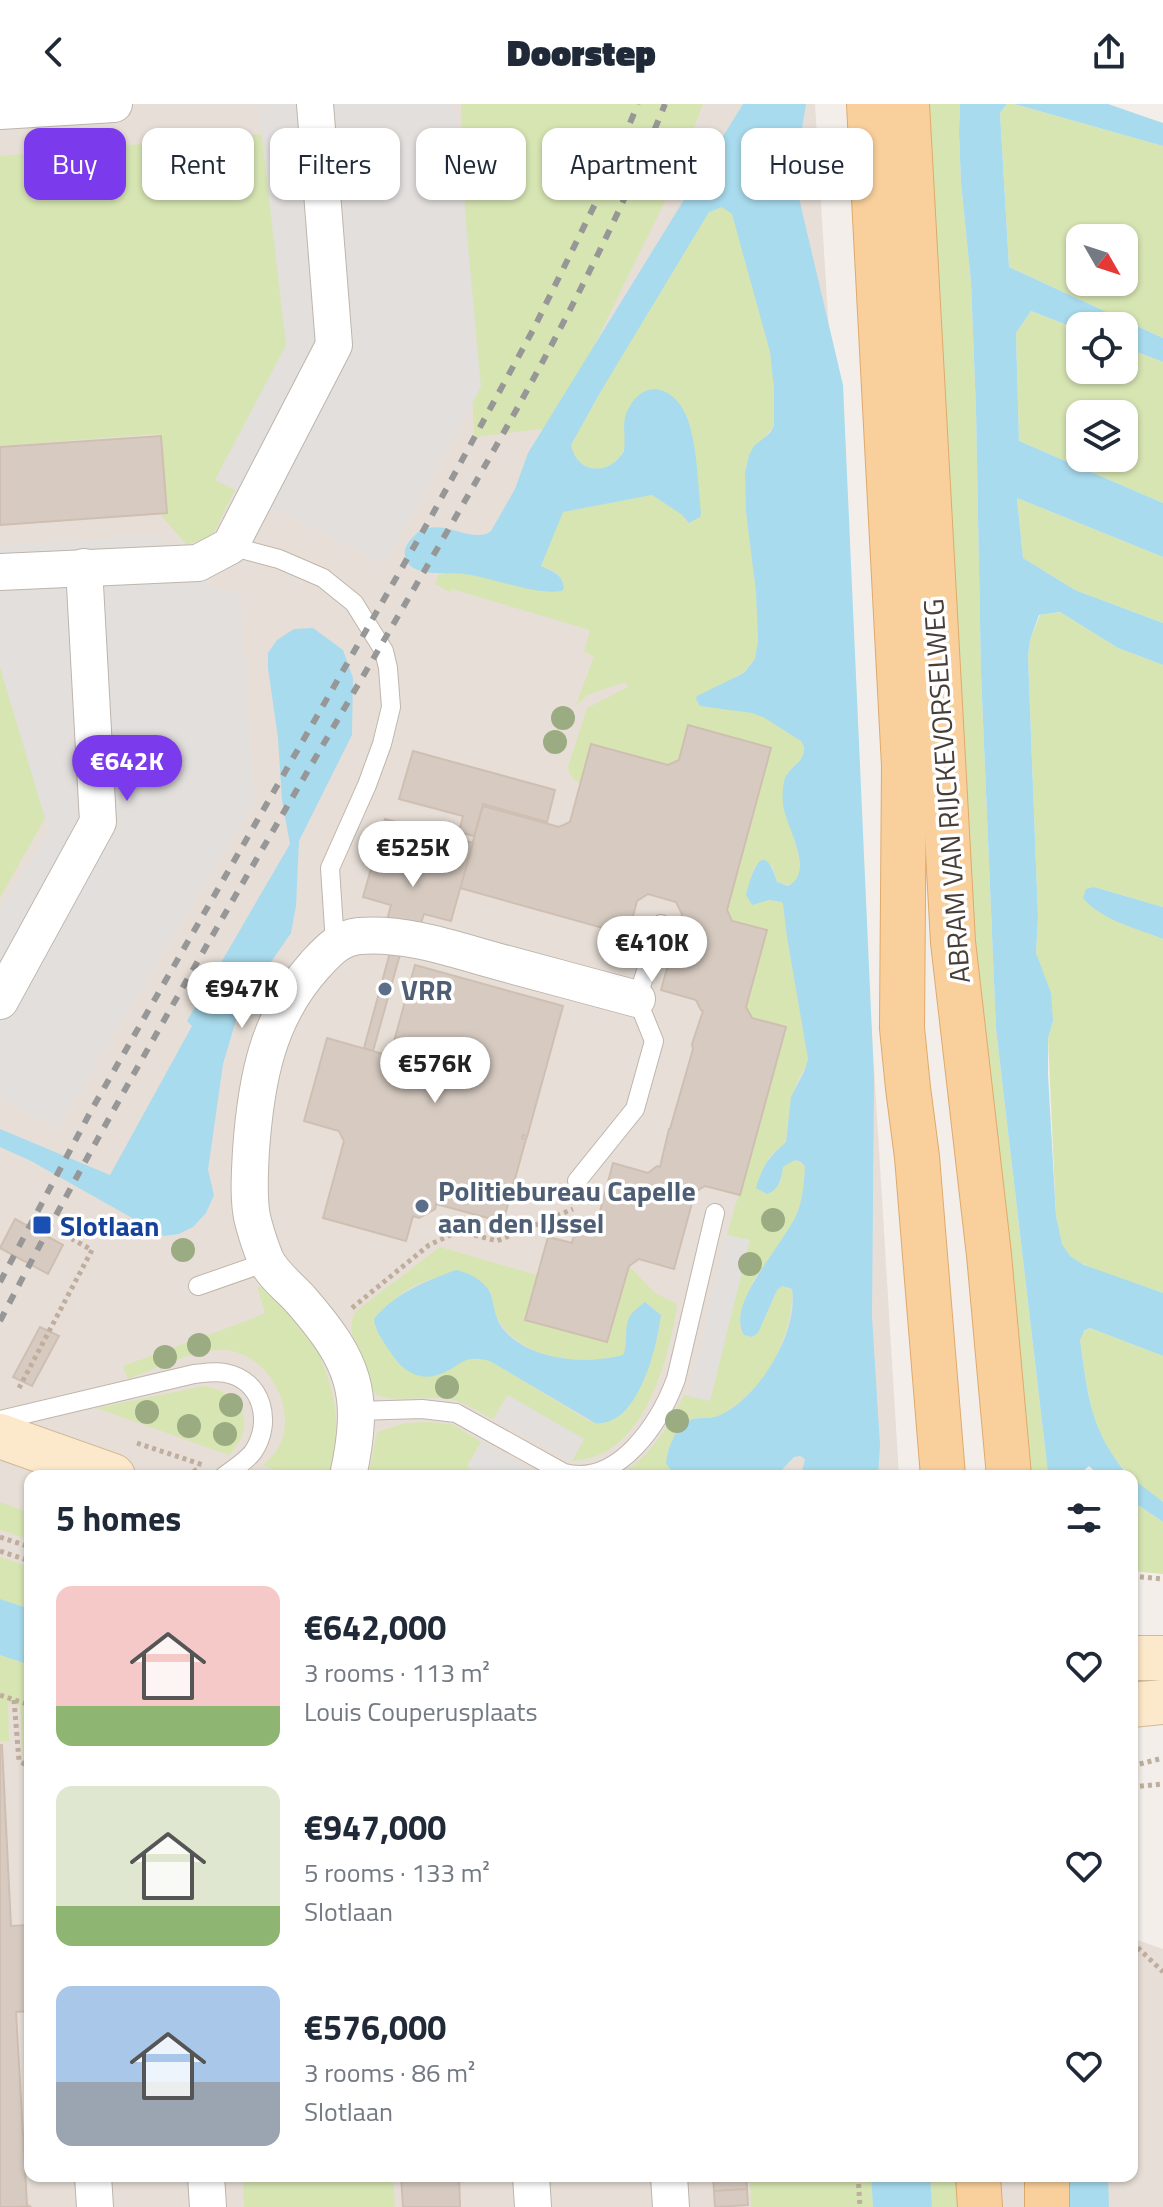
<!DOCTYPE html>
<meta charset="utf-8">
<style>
body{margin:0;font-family:"Titillium Web",sans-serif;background:#f6f6f7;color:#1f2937;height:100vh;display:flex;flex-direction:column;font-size:30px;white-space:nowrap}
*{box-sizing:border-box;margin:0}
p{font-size:26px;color:#747a83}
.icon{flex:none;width:44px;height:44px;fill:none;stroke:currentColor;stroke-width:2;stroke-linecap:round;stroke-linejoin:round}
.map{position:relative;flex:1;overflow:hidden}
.sheet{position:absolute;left:24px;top:1366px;width:1114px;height:712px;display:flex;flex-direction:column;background:#fff;border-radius:16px;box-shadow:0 2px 6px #0004}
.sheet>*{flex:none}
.guide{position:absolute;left:24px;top:24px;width:1116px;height:72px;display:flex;gap:16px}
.needle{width:52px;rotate:129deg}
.tools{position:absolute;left:1066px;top:120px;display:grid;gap:16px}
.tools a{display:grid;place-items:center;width:72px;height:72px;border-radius:16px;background:#fff;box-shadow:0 2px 6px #0004;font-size:40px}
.price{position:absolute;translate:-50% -68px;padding:0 18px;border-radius:28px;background:#fff;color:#222;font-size:26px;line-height:52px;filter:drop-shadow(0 2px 4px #0008)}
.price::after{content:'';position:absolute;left:50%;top:48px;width:24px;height:18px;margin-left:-12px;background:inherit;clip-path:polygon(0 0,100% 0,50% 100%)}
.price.current{background:#7c3aed;color:#fff}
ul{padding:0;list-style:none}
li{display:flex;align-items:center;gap:24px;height:200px;padding:0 32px}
li span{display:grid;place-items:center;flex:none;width:224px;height:160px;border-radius:16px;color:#555}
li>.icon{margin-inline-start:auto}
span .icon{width:96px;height:96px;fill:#fffc;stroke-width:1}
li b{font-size:34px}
h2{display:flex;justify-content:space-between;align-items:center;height:96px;padding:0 32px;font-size:34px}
.tag{padding:0 28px;border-radius:16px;background:#fff;box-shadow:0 2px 6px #0004;font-size:28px;line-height:72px}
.tag.current{background:#7c3aed;color:#fff}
header{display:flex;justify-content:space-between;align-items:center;height:104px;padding:0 32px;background:#fff;font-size:36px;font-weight:800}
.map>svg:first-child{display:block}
.residential{fill:#e7dfd7}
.green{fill:#d7e5b3;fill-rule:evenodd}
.parking{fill:#e2dfdd}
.water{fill:#a8dbed}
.building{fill:#d7cbc1;stroke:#cfbfb2;stroke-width:2}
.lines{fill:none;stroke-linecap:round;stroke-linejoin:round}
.lane-casing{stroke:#beb5ab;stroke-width:20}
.street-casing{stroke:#beb5ab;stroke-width:38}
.secondary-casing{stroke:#d1ba9a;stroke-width:46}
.primary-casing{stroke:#deaa6c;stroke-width:46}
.path{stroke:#bfae9d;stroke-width:5;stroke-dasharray:4 4;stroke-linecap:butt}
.lane{stroke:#fff;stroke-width:18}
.street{stroke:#fff;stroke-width:36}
.secondary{stroke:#fce8ca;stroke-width:44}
.primary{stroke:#f9d09c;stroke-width:44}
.rail{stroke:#979797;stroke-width:6;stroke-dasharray:10 10;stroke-linecap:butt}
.tree{fill:#9cac82}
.service-dot{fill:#5c6f8a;stroke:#fff;stroke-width:3}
.transit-dot{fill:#1a4fb4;stroke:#fff;stroke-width:3}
.labels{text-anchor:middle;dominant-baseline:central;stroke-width:7;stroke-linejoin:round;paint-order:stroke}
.street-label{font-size:28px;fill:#473e37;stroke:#fff}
.service-label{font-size:28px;font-weight:bold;fill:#4e5e75;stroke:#fff;text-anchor:start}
.transit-label{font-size:28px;font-weight:bold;fill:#164399;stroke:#fff;text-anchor:start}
</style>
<header><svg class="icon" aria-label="back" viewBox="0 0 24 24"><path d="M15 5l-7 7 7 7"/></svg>Doorstep<svg class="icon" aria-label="share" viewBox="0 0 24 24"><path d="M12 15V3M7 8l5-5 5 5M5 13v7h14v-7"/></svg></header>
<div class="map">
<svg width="1163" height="2103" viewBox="0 0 1163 2103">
<rect width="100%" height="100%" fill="#f3eee9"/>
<polygon class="residential" points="0,0 815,0 899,1372 30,1372 30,2072 1132,2072 1132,1834 1163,1845 1163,2103 0,2103"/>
<g class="green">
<polygon points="461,0 703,0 670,87 555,321 550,324 474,333"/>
<polygon points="919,0 960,0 959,28 961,79 971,178 976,306 981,569 996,925 1048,1369 1051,1372 1031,1372 980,894 946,536"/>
<path d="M1007 0H1014L1163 42V234L1009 163 1000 9ZM1080 134H1124V178H1080Z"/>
<polygon points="287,28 304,243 213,431 187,441 156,406 163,405 157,330 0,342 0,52"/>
<path d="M722 103 727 105 735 114 770 248 774 284V322L749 351 745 369 746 408 756 488 758 537 755 555 743 569 696 594 701 602 752 609 763 613 801 637 804 641C805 658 791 661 786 673 785 675 784 684 784 686 783 695 783 702 786 711 791 726 819 795 777 778L772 761H755L746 791 751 800 769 796 782 798 783 800 787 833 808 955C805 965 801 970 797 979 790 997 787 1019 786 1038L768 1054 780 1080 783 1063 795 1055 805 1063 803 1089 798 1108 787 1130 753 1177 740 1225 744 1231 752 1233 758 1229 777 1186 782 1182 792 1186C793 1194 791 1202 790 1210 783 1251 758 1291 721 1311 709 1316 695 1311 685 1319 675 1326 671 1341 666 1352L679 1370 687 1372H616C650 1355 668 1323 684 1291L710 1297 749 1136 727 1131 786 924 752 914 746 903 767 826 732 817 727 806 771 644 689 621 679 656 668 661 592 641 580 679C573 676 569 671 568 663L587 604 628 583 625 578 588 591 576 601 594 552 584 548 590 526 452 485 450 488 435 480 439 470 462 469 504 477 564 484C562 469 554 467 541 462L560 411 563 408 652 391 681 410 688 419 700 412 691 328 687 313 674 294 624 323C635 367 579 381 571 341L601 287 702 118 709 107Z"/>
<path d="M1031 207 1080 226V266H1124V243L1163 258V399L1019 337 1016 229ZM1080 310H1124V354H1080Z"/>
<polygon points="1017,394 1163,453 1163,519 1075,486 1023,454"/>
<path d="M1060 508 1118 544 1163 561V803L1094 783V804L1127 821 1163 835V1189C1141 1181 1080 1165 1067 1149 1059 1139 1059 1125 1056 1112L1048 934 1053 917 1036 849 1038 814 1028 552 1030 536 1040 511Z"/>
<polygon points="0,511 48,700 45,714 0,794"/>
<path d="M440 1143 537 1171 525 1216 607 1238 629 1162 655 1189 677 1200C669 1257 643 1355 572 1357L584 1335 507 1292 493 1315C481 1309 467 1300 454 1296 435 1290 385 1301 374 1288 367 1280 364 1258 359 1247 352 1232 347 1222 356 1207ZM471 1172C478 1176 486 1181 490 1188 494 1198 492 1207 499 1217 523 1256 582 1262 623 1251L626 1248V1228L648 1200 661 1211C656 1250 643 1284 618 1313L589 1317 491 1257 478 1254 462 1257 397 1258 375 1224C383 1201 404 1185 426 1177 439 1172 457 1173 471 1172Z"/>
<path d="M257 1183H264C276 1195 289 1206 299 1219 326 1253 340 1299 336 1342 335 1352 331 1362 328 1372H292L262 1361C310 1329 276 1248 223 1246 196 1245 154 1265 128 1275L123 1262 246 1217 265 1209Z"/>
<path d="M1090 1224 1163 1252V1398C1095 1351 1091 1314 1080 1236L1082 1229Z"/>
<path d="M204 1282C242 1288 259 1321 229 1351L96 1304Z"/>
<polygon points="429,1318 452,1320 481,1338 467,1362 484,1372 368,1372 377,1328 406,1319"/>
<polygon points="30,1397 30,1436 0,1426 0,1398 25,1407"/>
<polygon points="1132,1397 1163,1418 1163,1470 1132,1467"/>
<polygon points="0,1453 30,1463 30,1505 0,1495"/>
<polygon points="0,1551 30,1561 30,1655 23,1656 20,1602 8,1599 9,1637 0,1637"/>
<polygon points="243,2072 393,2072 395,2103 244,2103"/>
<polygon points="750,2072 871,2072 873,2103 751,2103"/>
<polygon points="930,2072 957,2072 959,2103 932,2103"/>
</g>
<g class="parking">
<polygon points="258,0 455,0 481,283 384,460 215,376 286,241"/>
<polygon points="156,431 213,486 240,487 254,698 57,1024 0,993 0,805 49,728 0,563 0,442"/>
<polygon points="727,1131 750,1136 710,1297 688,1292"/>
<polygon points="508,1291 584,1335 572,1357 495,1314"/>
<polygon points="481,1338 542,1372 484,1372 467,1363"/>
</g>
<g class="water">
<path d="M743 0H806L794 73 843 281 874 975 872 1213 880 1341 878 1372H801L805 1355 800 1352 794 1353 776 1372H687L671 1366 666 1359C667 1347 674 1328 683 1320 693 1311 707 1316 718 1312 758 1296 799 1228 792 1185L782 1182 777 1186 758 1229 752 1233 744 1231C724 1200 786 1139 798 1107 803 1093 804 1078 805 1063L801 1058 795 1056 783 1063C781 1075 780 1085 767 1090L756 1084C763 1061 768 1054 786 1038L791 993 804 968 808 955 787 833 783 800 782 798 769 796 752 801 746 791C752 768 763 732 777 778L788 782C817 767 784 721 783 699 782 692 783 680 785 674 791 661 805 659 804 642L801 637 763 613 752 609 700 602 696 595 697 592 744 569 755 555 758 537 756 488 746 408 745 369 749 351 754 342 770 329 774 322V284L770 248 732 110 722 103 709 108 601 287 571 341C577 371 610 372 624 347 626 334 622 321 626 310 642 271 676 282 688 316 697 341 698 381 701 409L700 413 689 419 681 410 652 391 563 408 541 462C553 468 562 469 564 484L562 487C535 491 499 476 471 471 455 467 409 476 405 452 403 444 410 436 415 431 438 409 472 442 491 427L515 385 528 349Z"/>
<path d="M960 0H1007L1000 9 1009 163 1163 234V258L1124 243V222H1080V226L1031 207 1016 229 1019 337 1163 399V453L1017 394 1023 454 1075 486 1163 519V561L1118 544 1060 508 1039 511 1030 536 1028 552 1038 814 1036 849 1051 889 1053 917 1048 934V971L1056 1112 1062 1140 1070 1152 1084 1161 1163 1189V1252L1090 1224 1084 1227 1080 1236C1088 1291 1090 1328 1129 1372H1100L1089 1362 1082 1368V1372H1051L1048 1369 996 925 981 569 976 306 971 178 961 79 959 28Z"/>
<polygon points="1014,0 1108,0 1163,19 1163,42"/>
<polygon points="313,524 343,546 353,574 352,631 299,737 296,802 291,829 264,868 236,916 223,960 208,1066 214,1091 206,1109 193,1123 179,1130 164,1132 31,1057 0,1043 0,1025 110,1071 192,922 187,917 290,740 282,696 278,634 268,564 268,549 277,536 294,525"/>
<path d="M1094 783 1163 803V835C1136 824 1103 817 1083 794L1086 785Z"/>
<path d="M456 1166C468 1168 487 1178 491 1191 495 1204 494 1214 504 1226 530 1257 587 1261 623 1251 629 1240 623 1224 630 1212 633 1207 640 1202 645 1198L661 1211C657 1243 638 1324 595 1319L490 1257C484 1256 478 1254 472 1255 462 1256 457 1262 449 1266 425 1280 405 1271 391 1249 384 1238 375 1228 374 1215 395 1189 426 1177 456 1166Z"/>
<polygon points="1132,1374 1163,1398 1163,1418 1132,1397"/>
<polygon points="0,1495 30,1505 30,1561 0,1551"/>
<polygon points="871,2072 930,2072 932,2103 873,2103"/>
<polygon points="1068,2072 1108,2072 1109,2103 1069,2103"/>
</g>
<g class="building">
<polygon points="161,332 167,409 0,421 0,343"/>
<polygon points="688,621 771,644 727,806 732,817 767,826 746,903 752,914 786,923 740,1091 705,1082 695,1088 674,1165 639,1155 629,1162 607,1238 525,1216 548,1133 572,1139 573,1134 589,1125 595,1126 613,1059 648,1069 657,1062 660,1063 669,1025 670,1025 693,945 692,940 703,907 701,906 696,896 661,886 682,810 676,798 648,790 637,797 628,831 460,784 483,702 559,723 570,718 591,640 668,661 679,656"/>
<polygon points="413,647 555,686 547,718 483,700 474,732 459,728 463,712 399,695"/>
<polygon points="385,715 473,739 451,817 424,810 419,825 408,822 373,947 364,944 398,819 387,816 391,801 363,793"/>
<polygon points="415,861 563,902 527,1033 523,1031 522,1034 526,1035 503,1118 436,1100 435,1105 419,1114 413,1112 406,1137 323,1114 344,1037 339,1027 304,1017 327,934 390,952"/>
<polygon points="15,1115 63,1141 48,1170 0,1144"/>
<polygon points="40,1223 59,1232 32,1282 13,1273"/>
<polygon points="0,1641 2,1641 11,1822 29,1821 30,1839 30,1907 16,1908 27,2101 29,2102 17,2103 0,2103"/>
<polygon points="401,2072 459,2072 460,2103 403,2103"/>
<polygon points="713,2072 746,2072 747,2085 714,2087"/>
<polygon points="747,2085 748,2101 715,2103 714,2087"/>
</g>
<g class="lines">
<defs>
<g id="lane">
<polyline points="230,442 279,455 323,474 354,499 384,547 388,564 391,603 382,640 367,681 330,764 335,840"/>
<polyline points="577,1077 635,1005 654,937 637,895 661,820"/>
<polyline points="198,1182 267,1158"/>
<path d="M357 1307 422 1305 456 1309 564 1369C619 1383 660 1318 676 1275L715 1109"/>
<path d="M0 1316 194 1270C204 1269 215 1267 225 1269 263 1276 273 1319 253 1348 246 1357 234 1365 224 1372"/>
</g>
<g id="street">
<polyline points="0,7 114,0"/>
<polyline points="0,468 198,459 230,442 334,241 315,0"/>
<polyline points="0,897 98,718 84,463"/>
<path d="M348 1372C366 1289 355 1258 300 1195 289 1183 271 1169 265 1154 260 1141 255 1126 252 1113 248 1092 250 1067 251 1046 256 977 267 914 315 861 328 847 339 834 359 832 405 828 453 845 496 857 543 870 590 882 637 895"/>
<polyline points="93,2072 95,2103"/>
<polyline points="206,2072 208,2103"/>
<polyline points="531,2072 533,2103"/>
<polyline points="669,2072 671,2103"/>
</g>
<g id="secondary">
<polyline points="0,1332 113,1372"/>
<polyline points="1132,1554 1163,1554"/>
<polyline points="1132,1601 1163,1598"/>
</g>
<g id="primary">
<polyline points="869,0 904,662 902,924 908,984 917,1053 943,1372"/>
<polyline points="907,0 953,838 989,1151 1009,1372"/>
<polyline points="978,2072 980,2103"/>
<polyline points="1047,2103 1047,2072"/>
</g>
</defs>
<use href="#lane" class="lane-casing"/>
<use href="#street" class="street-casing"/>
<use href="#secondary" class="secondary-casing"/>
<use href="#primary" class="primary-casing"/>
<g class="path">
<polyline points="459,1127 497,1137 573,1105"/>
<polyline points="352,1204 429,1141 459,1127 462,1112"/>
<polyline points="19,1284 92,1146 72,1135"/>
<polyline points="137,1339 203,1361"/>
<polyline points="187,1372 199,1364"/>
<polyline points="0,1433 30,1443"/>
<polyline points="0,1447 30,1457"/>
<polyline points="1132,1472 1163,1475"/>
<polyline points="0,1591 30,1601"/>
<polyline points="14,1596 19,1657 30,1663"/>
<polyline points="1132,1662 1163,1654"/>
<polyline points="1132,1683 1163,1680"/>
<polyline points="1132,1838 1163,1868"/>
<polyline points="858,2072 860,2103"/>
</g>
<use href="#lane" class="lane"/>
<use href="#street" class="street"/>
<use href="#secondary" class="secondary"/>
<use href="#primary" class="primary"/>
<g class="rail">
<polyline points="0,1178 92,1005 431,413 533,226 601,88 638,0"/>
<path d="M0 1217C121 984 255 758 387 531 487 359 591 185 665 0"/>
</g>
</g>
<g class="tree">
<circle cx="563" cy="614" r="12"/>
<circle cx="555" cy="638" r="12"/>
<circle cx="773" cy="1116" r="12"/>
<circle cx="183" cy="1146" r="12"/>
<circle cx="750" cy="1160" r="12"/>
<circle cx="199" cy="1241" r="12"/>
<circle cx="165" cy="1253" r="12"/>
<circle cx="447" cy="1283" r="12"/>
<circle cx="231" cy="1301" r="12"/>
<circle cx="147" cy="1308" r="12"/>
<circle cx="677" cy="1317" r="12"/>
<circle cx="189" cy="1322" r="12"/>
<circle cx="225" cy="1330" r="12"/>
</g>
<g class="service-dot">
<circle cx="385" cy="885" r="8"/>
<circle cx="422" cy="1102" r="8"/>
</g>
<rect class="transit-dot" x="32" y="1111" width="20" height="20" rx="4"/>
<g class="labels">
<g class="street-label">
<text transform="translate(946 687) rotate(-94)">ABRAM VAN RIJCKEVORSELWEG</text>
</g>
<g class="service-label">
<text x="401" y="885">VRR</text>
<text x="438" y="1086">Politiebureau Capelle<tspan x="438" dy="32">aan den IJssel</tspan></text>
</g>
<g class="transit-label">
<text x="60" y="1121">Slotlaan</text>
</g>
</g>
</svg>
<div class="tools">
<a><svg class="needle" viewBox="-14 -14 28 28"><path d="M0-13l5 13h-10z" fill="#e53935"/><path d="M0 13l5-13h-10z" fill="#747a83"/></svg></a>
<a><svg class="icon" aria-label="locate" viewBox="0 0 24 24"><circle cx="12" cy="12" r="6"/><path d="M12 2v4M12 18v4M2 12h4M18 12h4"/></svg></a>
<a><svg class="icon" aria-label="layers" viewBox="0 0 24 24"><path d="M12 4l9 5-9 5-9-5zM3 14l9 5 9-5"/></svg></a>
</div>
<b class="price current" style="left:127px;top:699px">€642K</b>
<b class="price" style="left:413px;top:785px">€525K</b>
<b class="price" style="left:652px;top:880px">€410K</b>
<b class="price" style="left:242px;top:926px">€947K</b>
<b class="price" style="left:435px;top:1001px">€576K</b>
<div class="guide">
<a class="tag current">Buy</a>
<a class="tag">Rent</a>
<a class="tag">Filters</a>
<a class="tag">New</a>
<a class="tag">Apartment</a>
<a class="tag">House</a>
</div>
<section class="sheet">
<h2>5 homes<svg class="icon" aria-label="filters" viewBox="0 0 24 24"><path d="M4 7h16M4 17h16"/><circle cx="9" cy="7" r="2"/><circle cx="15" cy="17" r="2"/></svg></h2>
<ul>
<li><span style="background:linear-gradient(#f6c9c9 75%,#8fb573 0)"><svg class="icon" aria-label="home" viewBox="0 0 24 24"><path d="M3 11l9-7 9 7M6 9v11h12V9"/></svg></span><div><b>€642,000</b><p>3 rooms · 113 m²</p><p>Louis Couperusplaats</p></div><svg class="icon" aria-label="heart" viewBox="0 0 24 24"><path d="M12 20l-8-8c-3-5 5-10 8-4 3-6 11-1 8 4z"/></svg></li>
<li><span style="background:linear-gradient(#dfe7d0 75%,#8fb573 0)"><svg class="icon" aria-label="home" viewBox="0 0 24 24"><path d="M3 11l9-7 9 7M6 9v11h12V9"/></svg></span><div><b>€947,000</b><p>5 rooms · 133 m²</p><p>Slotlaan</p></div><svg class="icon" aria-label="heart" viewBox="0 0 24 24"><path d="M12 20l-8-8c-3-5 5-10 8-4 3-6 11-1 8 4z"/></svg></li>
<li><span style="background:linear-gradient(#a9c7e8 60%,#9aa5b1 0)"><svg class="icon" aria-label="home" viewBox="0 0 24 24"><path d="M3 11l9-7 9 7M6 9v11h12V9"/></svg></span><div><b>€576,000</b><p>3 rooms · 86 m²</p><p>Slotlaan</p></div><svg class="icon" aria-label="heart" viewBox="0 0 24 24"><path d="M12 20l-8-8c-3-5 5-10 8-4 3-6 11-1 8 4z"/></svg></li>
</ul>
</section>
</div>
